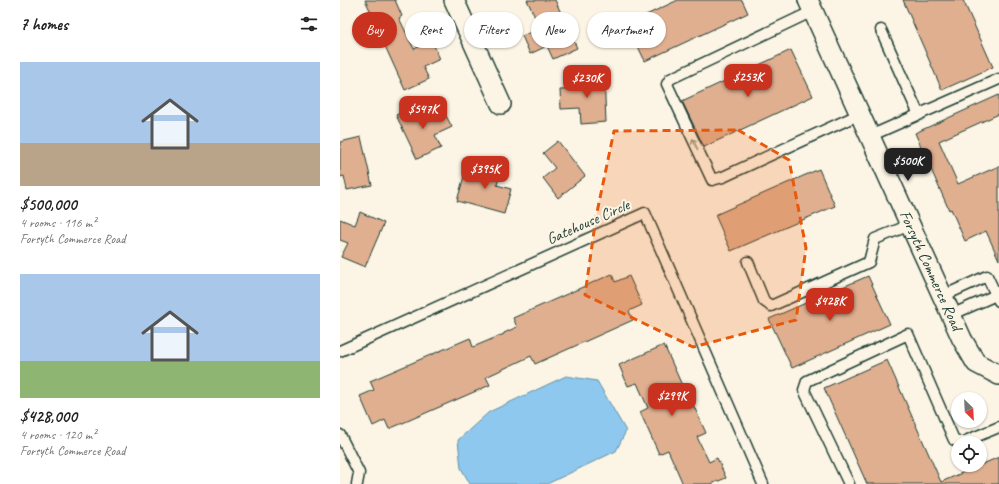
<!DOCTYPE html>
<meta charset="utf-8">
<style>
body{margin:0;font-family:Caveat,sans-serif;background:#f2f2f2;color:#222;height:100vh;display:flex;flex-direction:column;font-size:15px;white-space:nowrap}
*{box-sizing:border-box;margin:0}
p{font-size:13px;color:#767676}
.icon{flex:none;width:22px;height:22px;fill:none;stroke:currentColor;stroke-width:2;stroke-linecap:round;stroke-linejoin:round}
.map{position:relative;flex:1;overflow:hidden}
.panel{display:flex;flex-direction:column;background:#fff;width:340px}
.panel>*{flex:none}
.top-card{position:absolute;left:12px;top:12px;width:380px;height:36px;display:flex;gap:8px}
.needle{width:26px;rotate:156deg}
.buttons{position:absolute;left:611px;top:392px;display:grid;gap:8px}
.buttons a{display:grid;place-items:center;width:36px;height:36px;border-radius:50%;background:#fff;box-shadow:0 1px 3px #0004;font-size:20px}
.price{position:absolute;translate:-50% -34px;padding:0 9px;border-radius:8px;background:#c8321e;color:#fff;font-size:13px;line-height:26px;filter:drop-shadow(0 1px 2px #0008)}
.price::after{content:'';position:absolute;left:50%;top:24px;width:12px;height:9px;margin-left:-6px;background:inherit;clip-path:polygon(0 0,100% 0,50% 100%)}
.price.active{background:#222;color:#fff}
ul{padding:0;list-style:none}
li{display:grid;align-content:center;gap:8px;height:212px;padding:0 20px}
li span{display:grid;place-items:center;height:124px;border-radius:0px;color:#555}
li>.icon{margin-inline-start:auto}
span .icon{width:72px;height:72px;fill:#fffc;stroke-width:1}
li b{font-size:17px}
h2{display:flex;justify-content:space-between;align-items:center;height:48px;padding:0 20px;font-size:17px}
.tag{padding:0 14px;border-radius:18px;background:#fff;box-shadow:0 1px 3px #0004;font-size:14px;line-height:36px}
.tag.active{background:#c8321e;color:#fff}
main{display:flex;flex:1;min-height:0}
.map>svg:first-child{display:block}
.water{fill:#8fc8ee;stroke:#6290a4}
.building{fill:#dfaf90;stroke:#1f3d34}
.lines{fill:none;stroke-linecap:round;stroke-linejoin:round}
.lane-casing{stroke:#1f3d34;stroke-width:13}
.street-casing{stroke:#1f3d34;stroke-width:22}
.lane{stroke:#fcf5e5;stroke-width:10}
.street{stroke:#fcf5e5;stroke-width:19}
.oneway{stroke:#8e998c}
.marked{fill:#e8590c;fill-opacity:0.2;stroke:#e8590c;stroke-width:3;stroke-dasharray:8 5;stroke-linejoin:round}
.labels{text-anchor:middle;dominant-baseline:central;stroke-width:4;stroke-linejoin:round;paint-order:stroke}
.street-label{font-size:16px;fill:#1f3d34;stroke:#fcf5e5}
</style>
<main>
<section class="panel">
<h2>7 homes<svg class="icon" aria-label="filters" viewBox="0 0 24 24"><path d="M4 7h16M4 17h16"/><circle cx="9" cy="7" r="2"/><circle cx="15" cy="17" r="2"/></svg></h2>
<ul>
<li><span style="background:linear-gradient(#a9c7e8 65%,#b9a48a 0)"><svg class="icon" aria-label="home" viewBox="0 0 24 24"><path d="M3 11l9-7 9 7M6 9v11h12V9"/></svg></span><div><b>$500,000</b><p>4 rooms · 116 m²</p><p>Forsyth Commerce Road</p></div></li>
<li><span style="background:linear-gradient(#a9c7e8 70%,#8fb573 0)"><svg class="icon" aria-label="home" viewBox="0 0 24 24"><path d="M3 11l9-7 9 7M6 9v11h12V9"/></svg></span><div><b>$428,000</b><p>4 rooms · 120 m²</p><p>Forsyth Commerce Road</p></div></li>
</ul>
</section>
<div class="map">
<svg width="659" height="484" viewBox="0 0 659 484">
<rect width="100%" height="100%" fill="#fcf5e5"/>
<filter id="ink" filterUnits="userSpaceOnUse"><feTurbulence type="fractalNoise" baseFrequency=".025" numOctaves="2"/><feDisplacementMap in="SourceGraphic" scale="8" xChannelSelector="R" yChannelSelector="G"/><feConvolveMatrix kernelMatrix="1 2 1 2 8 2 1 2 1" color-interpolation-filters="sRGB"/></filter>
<g filter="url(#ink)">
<polygon class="water" points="226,376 257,381 286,431 276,451 207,484 130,484 121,468 118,440 149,412"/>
<g class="building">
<polygon points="25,0 55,0 62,16 59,18 74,49 92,41 100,59 83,67 89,79 65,90 45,46 47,45"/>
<polygon points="187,0 215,0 237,48 213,59 207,46 190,54 182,36 200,28"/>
<polygon points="338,0 402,0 408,13 305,61 287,24"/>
<polygon points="563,0 623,0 653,67 602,90"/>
<polygon points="451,50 473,96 364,147 342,101"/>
<polygon points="264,74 266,122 241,124 240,108 221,109 220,90 239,89 238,75"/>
<polygon points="659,95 659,114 599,141 618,184 659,166 659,260 646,231 625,241 611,209 609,210 575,133"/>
<polygon points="79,104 86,118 103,110 112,127 95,135 101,148 77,159 56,115"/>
<polygon points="21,137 32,185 7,190 4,176 0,177 0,142"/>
<polygon points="218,141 245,176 218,198 203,178 215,168 203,153"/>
<polygon points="144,162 162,167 157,185 171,189 164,214 117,201 124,176 138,180"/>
<polygon points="479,169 495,206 391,251 375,215"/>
<polygon points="20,212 44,223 25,267 1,257 8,243 0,240 0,219 15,225"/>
<polygon points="272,274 275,282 289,276 302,305 289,311 293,320 195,364 191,356 146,377 150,385 49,429 45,420 33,426 20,396 34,390 30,381 130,338 133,347 164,334 164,333 177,327 173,318"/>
<polygon points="528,276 550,324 452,368 429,319"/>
<polygon points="324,345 345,392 347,391 366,433 357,437 369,462 377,458 386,478 371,484 343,484 328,450 319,454 300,412 308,408 297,383 288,386 279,365"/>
<polygon points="547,360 601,482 659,457 659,484 527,484 484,388"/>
</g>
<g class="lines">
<defs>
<g id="lane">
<polyline points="473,11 330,79 327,84 372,180 383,177 520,114"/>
<polyline points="541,30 579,115"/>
<polyline points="530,136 659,79"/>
<polyline points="408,262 424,301 431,306 529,262 535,239 570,225"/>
<polyline points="603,296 647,276 656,295"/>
<polyline points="611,315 656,295 659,301"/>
<polyline points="0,351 305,213 423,484"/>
<polyline points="0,435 19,473 17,484"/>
<polyline points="509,484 464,390 467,381 568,334 614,440 623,442 659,427"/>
</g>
<g id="street">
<polyline points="114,0 161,104"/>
<path id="s1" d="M468 0 622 339 636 363 659 375"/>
</g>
</defs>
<use href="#lane" class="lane-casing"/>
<use href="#street" class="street-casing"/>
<use href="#lane" class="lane"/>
<use href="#street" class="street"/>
</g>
<defs><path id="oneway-shaft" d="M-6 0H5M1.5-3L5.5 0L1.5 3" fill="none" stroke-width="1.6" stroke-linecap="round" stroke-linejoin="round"/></defs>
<use class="oneway" href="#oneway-shaft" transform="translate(355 144) rotate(-115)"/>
</g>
<path class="marked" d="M398 130 449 160 466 248 456 320 353 347 245 295 256 217 274 131Z"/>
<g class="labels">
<g class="street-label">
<text transform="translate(248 222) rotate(-24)">Gatehouse Circle</text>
<text stroke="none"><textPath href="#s1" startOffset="297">Forsyth Commerce Road</textPath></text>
</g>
</g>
</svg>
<div class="buttons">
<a><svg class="needle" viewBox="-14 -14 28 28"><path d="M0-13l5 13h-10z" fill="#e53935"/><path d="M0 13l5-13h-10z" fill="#767676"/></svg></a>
<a><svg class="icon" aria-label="locate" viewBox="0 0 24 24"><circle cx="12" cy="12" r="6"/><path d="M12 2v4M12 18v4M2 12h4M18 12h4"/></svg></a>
</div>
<b class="price" style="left:408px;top:98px">$253K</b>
<b class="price" style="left:247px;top:99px">$230K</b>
<b class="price" style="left:83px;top:130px">$547K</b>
<b class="price active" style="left:568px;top:182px">$500K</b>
<b class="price" style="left:145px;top:190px">$395K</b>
<b class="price" style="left:490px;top:322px">$428K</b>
<b class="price" style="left:332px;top:417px">$299K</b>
<div class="top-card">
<a class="tag active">Buy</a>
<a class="tag">Rent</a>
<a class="tag">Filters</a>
<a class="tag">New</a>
<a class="tag">Apartment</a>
</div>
</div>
</main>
